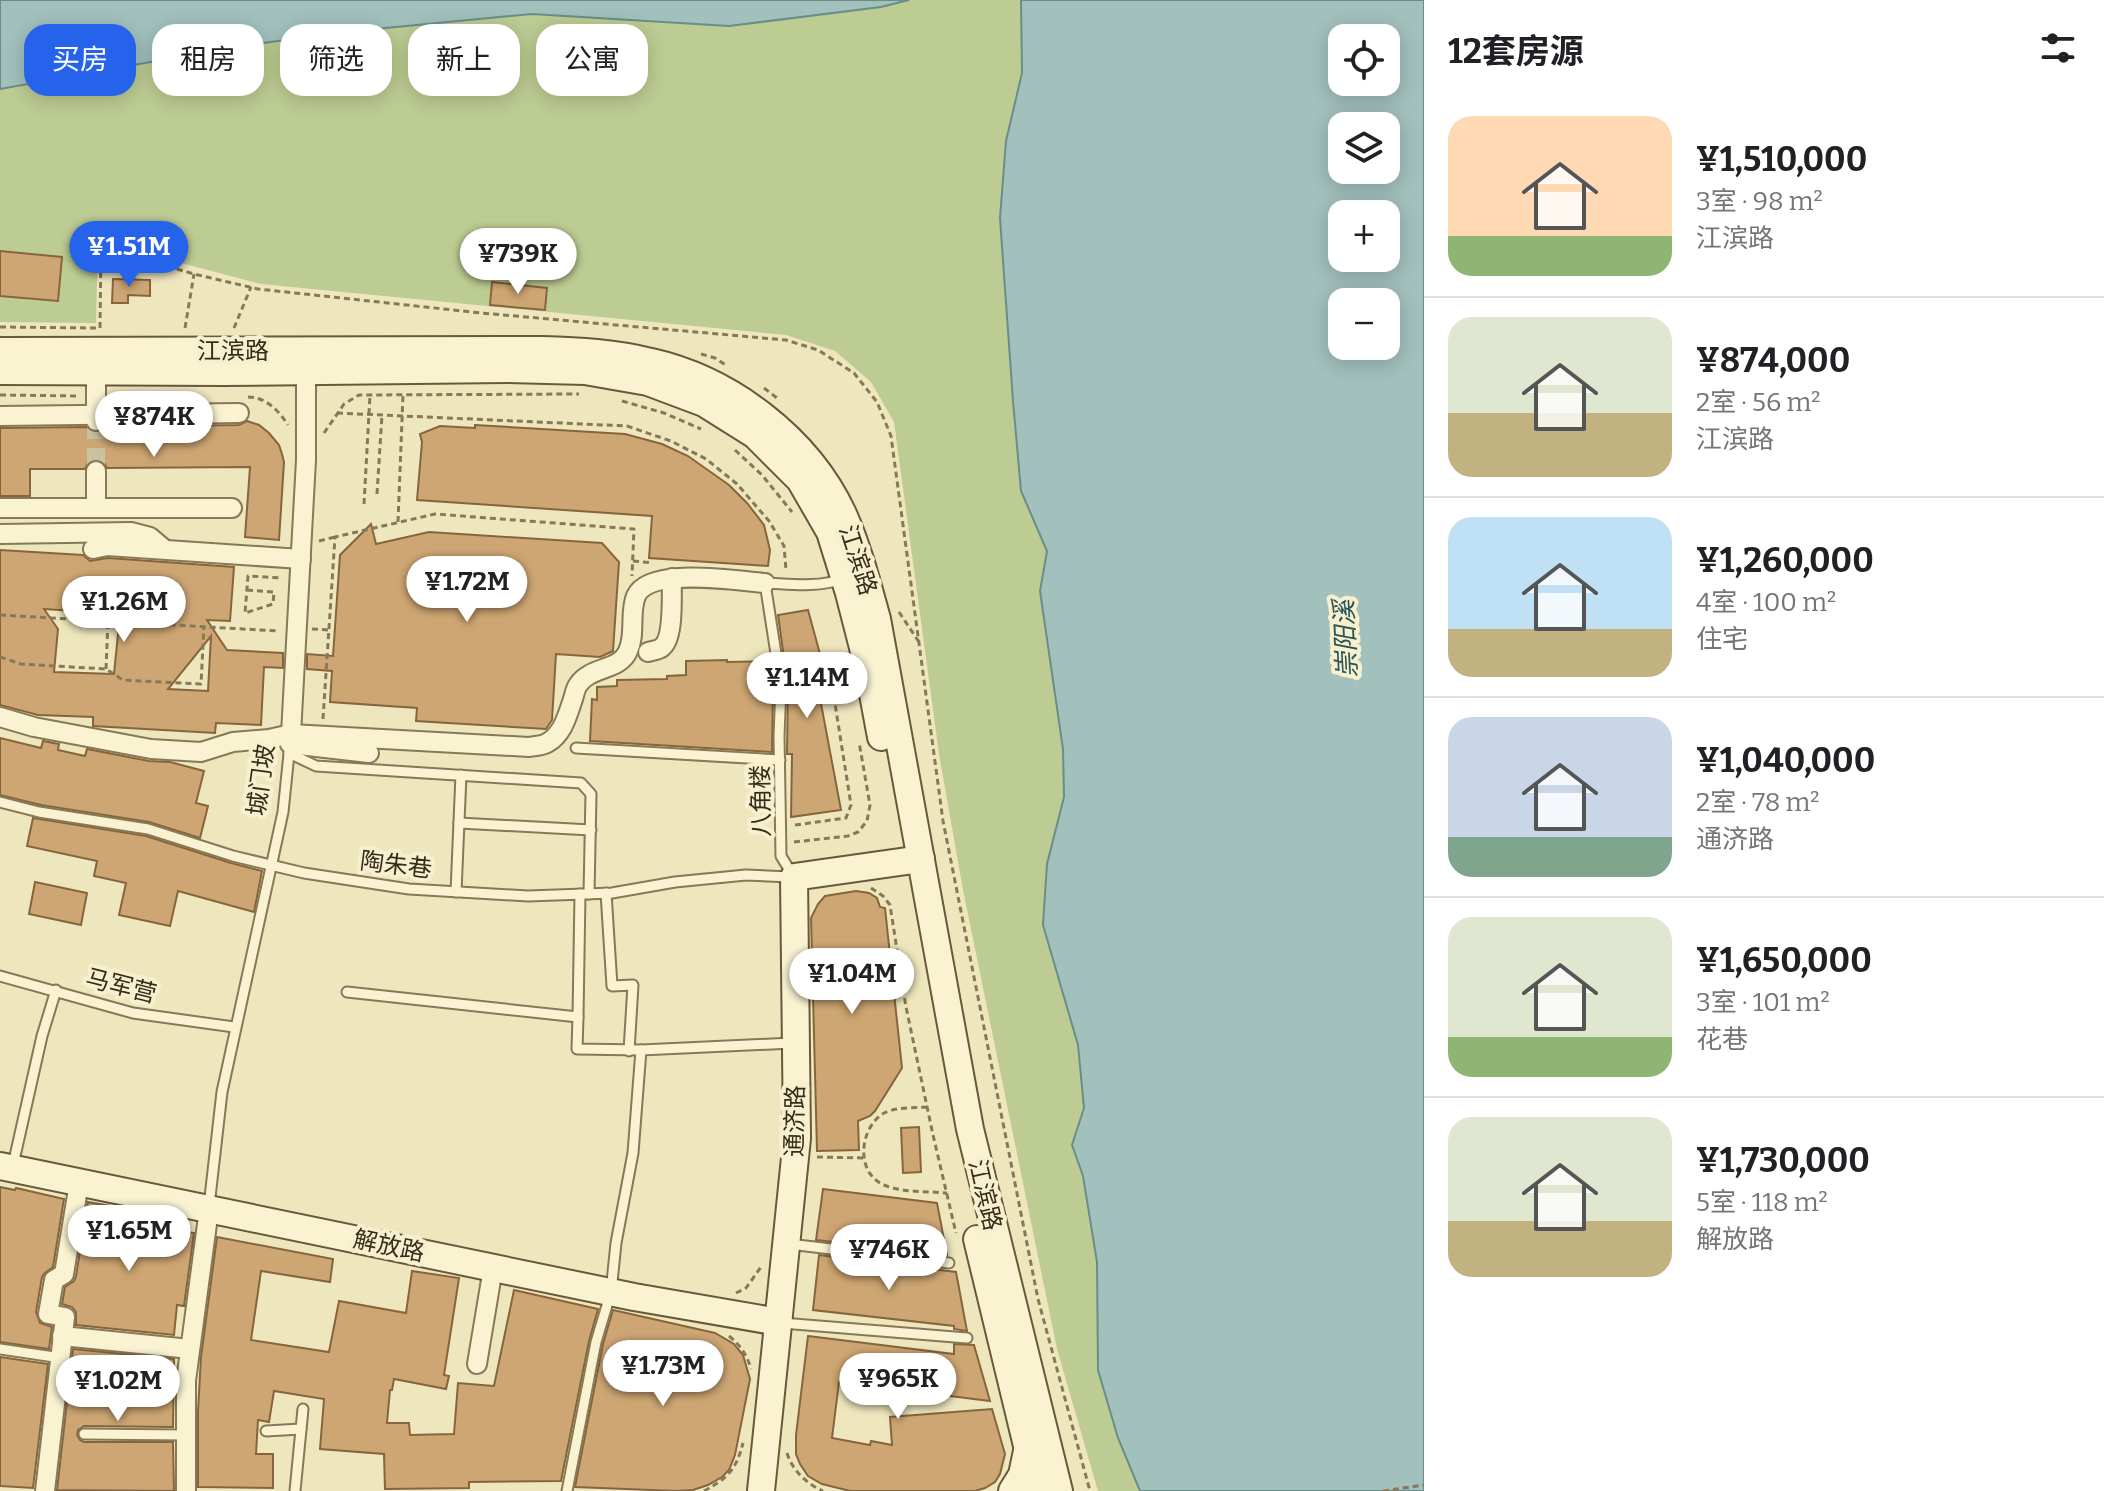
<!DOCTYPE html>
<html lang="zh">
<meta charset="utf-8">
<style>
body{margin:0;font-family:Bitter,"Noto Sans SC",serif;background:#f2f2f2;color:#202124;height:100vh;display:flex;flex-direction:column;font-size:30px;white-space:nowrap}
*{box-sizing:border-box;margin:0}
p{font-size:26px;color:#757577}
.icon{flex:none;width:44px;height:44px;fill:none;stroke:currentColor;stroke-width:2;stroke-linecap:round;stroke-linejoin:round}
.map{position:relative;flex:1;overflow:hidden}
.details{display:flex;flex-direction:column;background:#fff;width:680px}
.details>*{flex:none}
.guide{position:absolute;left:24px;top:24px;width:760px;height:72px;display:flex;gap:16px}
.controls{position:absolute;left:1328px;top:24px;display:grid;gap:16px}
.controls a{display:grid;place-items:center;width:72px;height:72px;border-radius:16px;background:#fff;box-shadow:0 4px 20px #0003;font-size:40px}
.price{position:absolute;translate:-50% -68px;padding:0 18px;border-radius:28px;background:#fff;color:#222;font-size:26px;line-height:52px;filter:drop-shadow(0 2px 4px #0008)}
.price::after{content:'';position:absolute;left:50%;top:48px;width:24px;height:18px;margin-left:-12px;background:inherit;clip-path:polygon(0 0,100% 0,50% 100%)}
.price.on{background:#2563eb;color:#fff}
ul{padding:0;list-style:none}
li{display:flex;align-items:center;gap:24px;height:200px;padding:0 24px}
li+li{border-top:2px solid #e0e0e0}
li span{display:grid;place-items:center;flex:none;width:224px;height:160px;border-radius:24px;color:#555}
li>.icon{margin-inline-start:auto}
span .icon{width:96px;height:96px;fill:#fffc;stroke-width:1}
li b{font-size:34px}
h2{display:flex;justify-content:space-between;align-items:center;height:96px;padding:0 24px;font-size:34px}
.pill{padding:0 28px;border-radius:24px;background:#fff;box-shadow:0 4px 20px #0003;font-size:28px;line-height:72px}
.pill.on{background:#2563eb;color:#fff}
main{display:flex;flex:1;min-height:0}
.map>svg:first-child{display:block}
.green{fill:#bdcc92}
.water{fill:#a2c0bc;stroke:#698e8a;stroke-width:2;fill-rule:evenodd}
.building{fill:#cea673;stroke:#87653c;stroke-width:2;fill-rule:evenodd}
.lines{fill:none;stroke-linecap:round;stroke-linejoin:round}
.street-tunnel{stroke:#c9c29e;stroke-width:18;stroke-dasharray:18 9;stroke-linecap:butt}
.lane-casing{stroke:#877857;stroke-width:13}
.street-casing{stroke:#877857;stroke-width:22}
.secondary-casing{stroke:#69583a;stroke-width:30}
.path{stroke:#877857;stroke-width:3;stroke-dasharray:6 4;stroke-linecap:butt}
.lane{stroke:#f9f3d2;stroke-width:9}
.street{stroke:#f9f3d2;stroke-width:18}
.secondary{stroke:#f9f3d2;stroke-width:26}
.labels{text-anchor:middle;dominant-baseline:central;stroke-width:8;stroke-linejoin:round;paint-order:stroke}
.street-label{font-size:24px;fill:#362c1c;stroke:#f6f0ce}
.water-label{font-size:26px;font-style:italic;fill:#2a5356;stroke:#f6f0ce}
</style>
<main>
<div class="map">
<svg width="1424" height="1491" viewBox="0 0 1424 1491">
<rect width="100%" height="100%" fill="#eee7be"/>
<polygon class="green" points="909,0 1021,0 1022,73 1006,141 1000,218 1013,401 1021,491 1047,551 1040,591 1063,749 1064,797 1047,864 1043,925 1078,1045 1084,1108 1072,1145 1083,1176 1097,1262 1098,1370 1118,1438 1140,1491 1098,1491 1057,1349 963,890 939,754 894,422 871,382 835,351 786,335 261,284 98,241 96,323 0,322 0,89 234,47 344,32 532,14 729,26 881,7"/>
<g class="water">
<polygon points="0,0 909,0 881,7 729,26 532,14 344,32 234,47 0,89"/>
<path d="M1021 0H1424V1491H1140L1118 1438 1098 1370 1097 1262 1083 1176 1072 1145 1084 1108 1078 1045 1043 925 1047 864 1064 797 1063 749 1040 591 1047 551 1021 491 1013 401 1000 218 1006 141 1022 73ZM1342 38H1386V82H1342ZM1342 126H1386V170H1342ZM1342 214H1386V258H1342ZM1342 302H1386V346H1342Z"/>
</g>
<g class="building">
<polygon points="0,251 62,257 58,301 0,296"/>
<polygon points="113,279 150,280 150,296 128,295 128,303 112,303"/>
<polygon points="492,282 547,288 545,310 490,305"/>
<polygon points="247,421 259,425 269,433 279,445 282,454 284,462 279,540 245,537 250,467 107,468 103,461 95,459 89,461 85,469 30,469 30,496 0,496 0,428 86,427 91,432 97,433 103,431 106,427 239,425"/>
<polygon points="475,425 625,434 662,444 688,456 729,485 747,503 764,525 770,550 768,566 649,558 652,516 417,500 422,442 420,434 440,426 475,428"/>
<polygon points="371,524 376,544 429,532 602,543 619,562 613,651 600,657 556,654 552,720 546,729 416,721 417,708 330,702 332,671 307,669 307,654 333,656 340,555"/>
<path d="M0 550 83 555 90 561 108 558 234 567 230 621 207 620 227 650 283 653V668L264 667 261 725 216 723 215 733 93 726V717L38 715 0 705ZM44 609 120 614 114 674 54 672 58 629ZM211 636 208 691 168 689Z"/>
<polygon points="808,610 826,676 816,677 841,810 791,817 792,754 787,754 788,686 778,615"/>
<polygon points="727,660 727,662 770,661 773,686 772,752 590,741 592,699 597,700 597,687 617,686 617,680 667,679 667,676 686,675 686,661"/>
<polygon points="0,738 41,748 43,741 59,744 58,750 85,756 87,749 149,761 170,762 204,771 196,803 208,806 200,838 149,822 41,805 0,795"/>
<polygon points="33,818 146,836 231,863 262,871 254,912 178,891 170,926 119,915 126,883 94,876 97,861 27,846"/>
<polygon points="35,882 87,893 81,925 29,914"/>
<polygon points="856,891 869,893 877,898 880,907 885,908 902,1068 875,1111 870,1116 858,1121 859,1150 817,1151 811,918 818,904 825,896"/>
<polygon points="919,1127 921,1172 903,1173 901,1128"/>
<polygon points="0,1187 15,1190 16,1188 64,1199 53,1267 45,1273 42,1277 36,1312 40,1323 52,1327 49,1349 0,1342"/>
<polygon points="823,1189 937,1203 947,1255 816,1240"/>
<polygon points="88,1202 110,1206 131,1214 129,1219 146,1221 145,1225 194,1233 184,1306 177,1305 174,1335 76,1325 76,1312 72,1307 62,1304 65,1287 74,1281 76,1276"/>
<polygon points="217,1237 333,1259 330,1282 261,1271 251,1340 329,1352 339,1301 406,1313 412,1271 459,1278 444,1375 449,1376 446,1389 394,1379 392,1390 390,1390 387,1423 409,1423 410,1435 454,1434 458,1383 494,1386 514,1290 598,1309 589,1341 561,1481 469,1482 469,1488 385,1489 384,1454 320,1449 324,1399 274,1391 269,1422 258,1420 256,1454 273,1454 273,1488 198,1487 198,1411 201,1357"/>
<polygon points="819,1255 956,1272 967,1331 954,1329 954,1326 813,1310"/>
<polygon points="613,1310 715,1333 734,1344 743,1355 750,1379 735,1455 729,1470 722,1477 708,1485 693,1490 677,1491 575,1487 603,1344"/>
<polygon points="808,1336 954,1354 954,1344 974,1345 990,1401 839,1382 832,1438 870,1445 871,1441 892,1445 890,1417 992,1409 1005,1454 1000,1474 995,1482 985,1488 975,1491 850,1491 822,1484 808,1476 800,1464 796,1454 796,1435"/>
<polygon points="73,1349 174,1359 173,1427 84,1426 78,1430 77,1435 80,1440 84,1442 173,1442 174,1491 57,1490"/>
<polygon points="0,1357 48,1364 33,1488 0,1486"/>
</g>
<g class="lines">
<polyline class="street-tunnel" points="96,421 96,471"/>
<defs>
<g id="lane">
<polyline points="576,748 780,760"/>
<polyline points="289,753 316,766 581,783 591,794 589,894"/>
<polyline points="0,802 39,812 148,829 233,856 304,873 409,889 528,896 612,893 675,882 746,875 790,877"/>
<polyline points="459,823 591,830"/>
<path d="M792 874 781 856 779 736 781 686 765 583C791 584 817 588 842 579"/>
<polyline points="456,892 461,775"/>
<polyline points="606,893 612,986 633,985 629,1051"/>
<polyline points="0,976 133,1013 234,1027"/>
<polyline points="347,992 578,1017 580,894"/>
<polyline points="578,1017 577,1049 641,1050 792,1043"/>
<polyline points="13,1165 42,1036 56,990"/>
<polyline points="209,1206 222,1092 283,812 290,744"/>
<polyline points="789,1244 949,1263"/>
<polyline points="782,1323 967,1338"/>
<polyline points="0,1349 61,1358"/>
<polyline points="266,1431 301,1429"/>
<polyline points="84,1434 185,1435"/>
<polyline points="295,1491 303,1409"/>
<polyline points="567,1491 596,1342 611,1292 616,1243 633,1153 641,1050"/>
</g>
<g id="street">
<polyline points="96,372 96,421"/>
<polyline points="0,416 239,413"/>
<polyline points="96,471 96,507"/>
<polyline points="0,508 232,508"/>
<polyline points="0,534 131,532 150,537 163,548"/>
<polyline points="93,549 107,546 301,559"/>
<path d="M648 652C651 651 658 650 661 648 675 639 671 594 672 578"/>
<path d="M0 717 34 727 151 749 201 752 233 742 269 739 291 734 529 747C534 746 542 746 547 743 562 735 567 717 572 702 574 697 575 689 578 685 590 666 620 671 628 651 636 634 629 613 636 596 649 566 738 581 765 583"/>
<polyline points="291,734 306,460 306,362"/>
<polyline points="290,744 369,753"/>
<polyline points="62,1336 190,1349"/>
<polyline points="477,1364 493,1268"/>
<polyline points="45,1491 65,1317 48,1314 54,1280 64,1274 79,1183"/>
<polyline points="186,1491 186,1381 209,1209"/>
</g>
<g id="secondary">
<path d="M0 351 542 350C579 351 615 353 651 362 731 380 808 439 843 514 858 548 867 583 877 619L970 1129 1059 1491"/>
<polyline points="0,371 224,372 507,369 585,371 648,382 704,403 755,435 800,480 830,532 849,593 868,667 881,737"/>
<polyline points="0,1166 634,1297 779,1322"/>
<polyline points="977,1239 1038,1491"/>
<polyline points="761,1491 797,1138 794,877 921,859"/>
<polyline points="1012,1491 1022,1475 1027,1451"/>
</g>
</defs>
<use href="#lane" class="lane-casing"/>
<use href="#street" class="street-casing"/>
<use href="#secondary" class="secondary-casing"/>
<g class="path">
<polyline points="0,327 96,328"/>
<polyline points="100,328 101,247 194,274 258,289 481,313 786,340 818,350 854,373 877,402 891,436 943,821 1038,1299 1090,1491"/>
<polyline points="185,328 194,274"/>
<polyline points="234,328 251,287"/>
<polyline points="701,354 715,358 727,366"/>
<polyline points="764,388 777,398"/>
<polyline points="0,395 80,396"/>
<path d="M248 397C266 397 279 411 288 425"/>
<polyline points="622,401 664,413 701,429"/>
<polyline points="337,413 627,426 671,441 706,459 737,484 769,521 784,546 786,570"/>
<polyline points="324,433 344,404 359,395 579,394"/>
<polyline points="735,450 762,475 792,512"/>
<polyline points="377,494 382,415"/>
<polyline points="364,504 370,395"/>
<polyline points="398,522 403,395"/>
<polyline points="319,541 335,537"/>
<polyline points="633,561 653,563"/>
<polyline points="247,590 274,592 273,604 245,613 248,576 281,578"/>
<polyline points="899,612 919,642"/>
<polyline points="0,615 278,631"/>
<polyline points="312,629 329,630"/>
<polyline points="0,657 21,664 106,669 123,680 201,684 204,626"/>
<polyline points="106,669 108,621"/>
<polyline points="793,694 849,690"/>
<polyline points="323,719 335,537 435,514 634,529 632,576"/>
<polyline points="795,825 846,818 851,805 833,691"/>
<polyline points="794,842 848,836 858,832 867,821 870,805 859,742"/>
<polyline points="871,888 883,896 890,905 906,1007 933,1135 956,1233"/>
<path d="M927 1107C913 1108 896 1107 884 1113 859 1128 855 1173 884 1185 903 1193 927 1191 947 1193"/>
<polyline points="817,1157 865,1158"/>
<polyline points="736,1293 746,1288 761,1267"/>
<path d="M729 1336C741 1346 747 1355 751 1369"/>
<path d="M787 1453C792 1470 807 1484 823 1491"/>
<path d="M704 1491C728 1478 736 1470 743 1443"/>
<polyline points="1383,1491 1424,1485"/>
</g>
<use href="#lane" class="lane"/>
<use href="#street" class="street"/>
<use href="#secondary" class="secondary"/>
</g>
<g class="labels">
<g class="street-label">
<text x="233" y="351">江滨路</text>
<text transform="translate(858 560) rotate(72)">江滨路</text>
<text transform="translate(261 780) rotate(-82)">城门坡</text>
<text transform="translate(761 801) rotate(-91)">八角楼</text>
<text transform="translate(396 865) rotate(7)">陶朱巷</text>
<text transform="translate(121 986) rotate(14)">马军营</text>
<text transform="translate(795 1121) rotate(-89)">通济路</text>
<text transform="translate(985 1195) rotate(77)">江滨路</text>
<text transform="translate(389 1246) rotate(12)">解放路</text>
</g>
<g class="water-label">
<text transform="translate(1346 639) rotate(-93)">崇阳溪</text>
</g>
</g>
</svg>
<div class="controls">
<a><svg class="icon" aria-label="locate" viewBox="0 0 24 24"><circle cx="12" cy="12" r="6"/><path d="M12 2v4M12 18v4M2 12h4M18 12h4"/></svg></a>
<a><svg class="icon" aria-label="layers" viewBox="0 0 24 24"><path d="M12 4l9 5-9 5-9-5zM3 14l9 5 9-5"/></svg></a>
<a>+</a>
<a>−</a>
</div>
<b class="price on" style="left:129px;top:289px">¥1.51M</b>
<b class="price" style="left:518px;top:296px">¥739K</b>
<b class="price" style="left:154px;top:459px">¥874K</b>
<b class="price" style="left:467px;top:624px">¥1.72M</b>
<b class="price" style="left:124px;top:644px">¥1.26M</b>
<b class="price" style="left:807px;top:720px">¥1.14M</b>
<b class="price" style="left:852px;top:1016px">¥1.04M</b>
<b class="price" style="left:129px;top:1273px">¥1.65M</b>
<b class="price" style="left:889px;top:1292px">¥746K</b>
<b class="price" style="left:663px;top:1408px">¥1.73M</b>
<b class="price" style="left:898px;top:1421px">¥965K</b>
<b class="price" style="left:118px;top:1423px">¥1.02M</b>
<div class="guide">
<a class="pill on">买房</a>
<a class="pill">租房</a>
<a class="pill">筛选</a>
<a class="pill">新上</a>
<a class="pill">公寓</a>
</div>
</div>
<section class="details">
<h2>12套房源<svg class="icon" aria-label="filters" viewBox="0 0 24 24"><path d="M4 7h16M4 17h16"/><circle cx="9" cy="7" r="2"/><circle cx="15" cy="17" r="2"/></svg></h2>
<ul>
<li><span style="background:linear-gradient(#ffd9b3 75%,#8fb573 0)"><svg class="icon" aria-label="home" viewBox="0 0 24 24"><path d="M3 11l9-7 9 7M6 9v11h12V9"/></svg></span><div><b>¥1,510,000</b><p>3室 · 98 m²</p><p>江滨路</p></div></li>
<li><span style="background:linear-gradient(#dfe7d0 60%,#c2b280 0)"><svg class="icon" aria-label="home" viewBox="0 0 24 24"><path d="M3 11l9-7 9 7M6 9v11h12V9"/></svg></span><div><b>¥874,000</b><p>2室 · 56 m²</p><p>江滨路</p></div></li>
<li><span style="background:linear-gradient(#bfe0f5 70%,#c2b280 0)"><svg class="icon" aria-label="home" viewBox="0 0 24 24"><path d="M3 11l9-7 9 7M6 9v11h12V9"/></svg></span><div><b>¥1,260,000</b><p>4室 · 100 m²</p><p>住宅</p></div></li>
<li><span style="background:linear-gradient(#c9d6e8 75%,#7fa58c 0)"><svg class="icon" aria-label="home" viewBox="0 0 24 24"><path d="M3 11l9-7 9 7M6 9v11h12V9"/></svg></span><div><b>¥1,040,000</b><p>2室 · 78 m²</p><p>通济路</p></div></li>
<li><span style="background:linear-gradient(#dfe7d0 75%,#8fb573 0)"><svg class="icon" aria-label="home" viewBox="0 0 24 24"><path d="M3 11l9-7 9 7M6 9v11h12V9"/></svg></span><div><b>¥1,650,000</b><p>3室 · 101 m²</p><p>花巷</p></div></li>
<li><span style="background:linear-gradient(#dfe7d0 65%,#c2b280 0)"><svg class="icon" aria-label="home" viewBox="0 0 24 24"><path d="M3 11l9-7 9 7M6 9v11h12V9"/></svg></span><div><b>¥1,730,000</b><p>5室 · 118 m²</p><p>解放路</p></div></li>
</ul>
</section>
</main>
